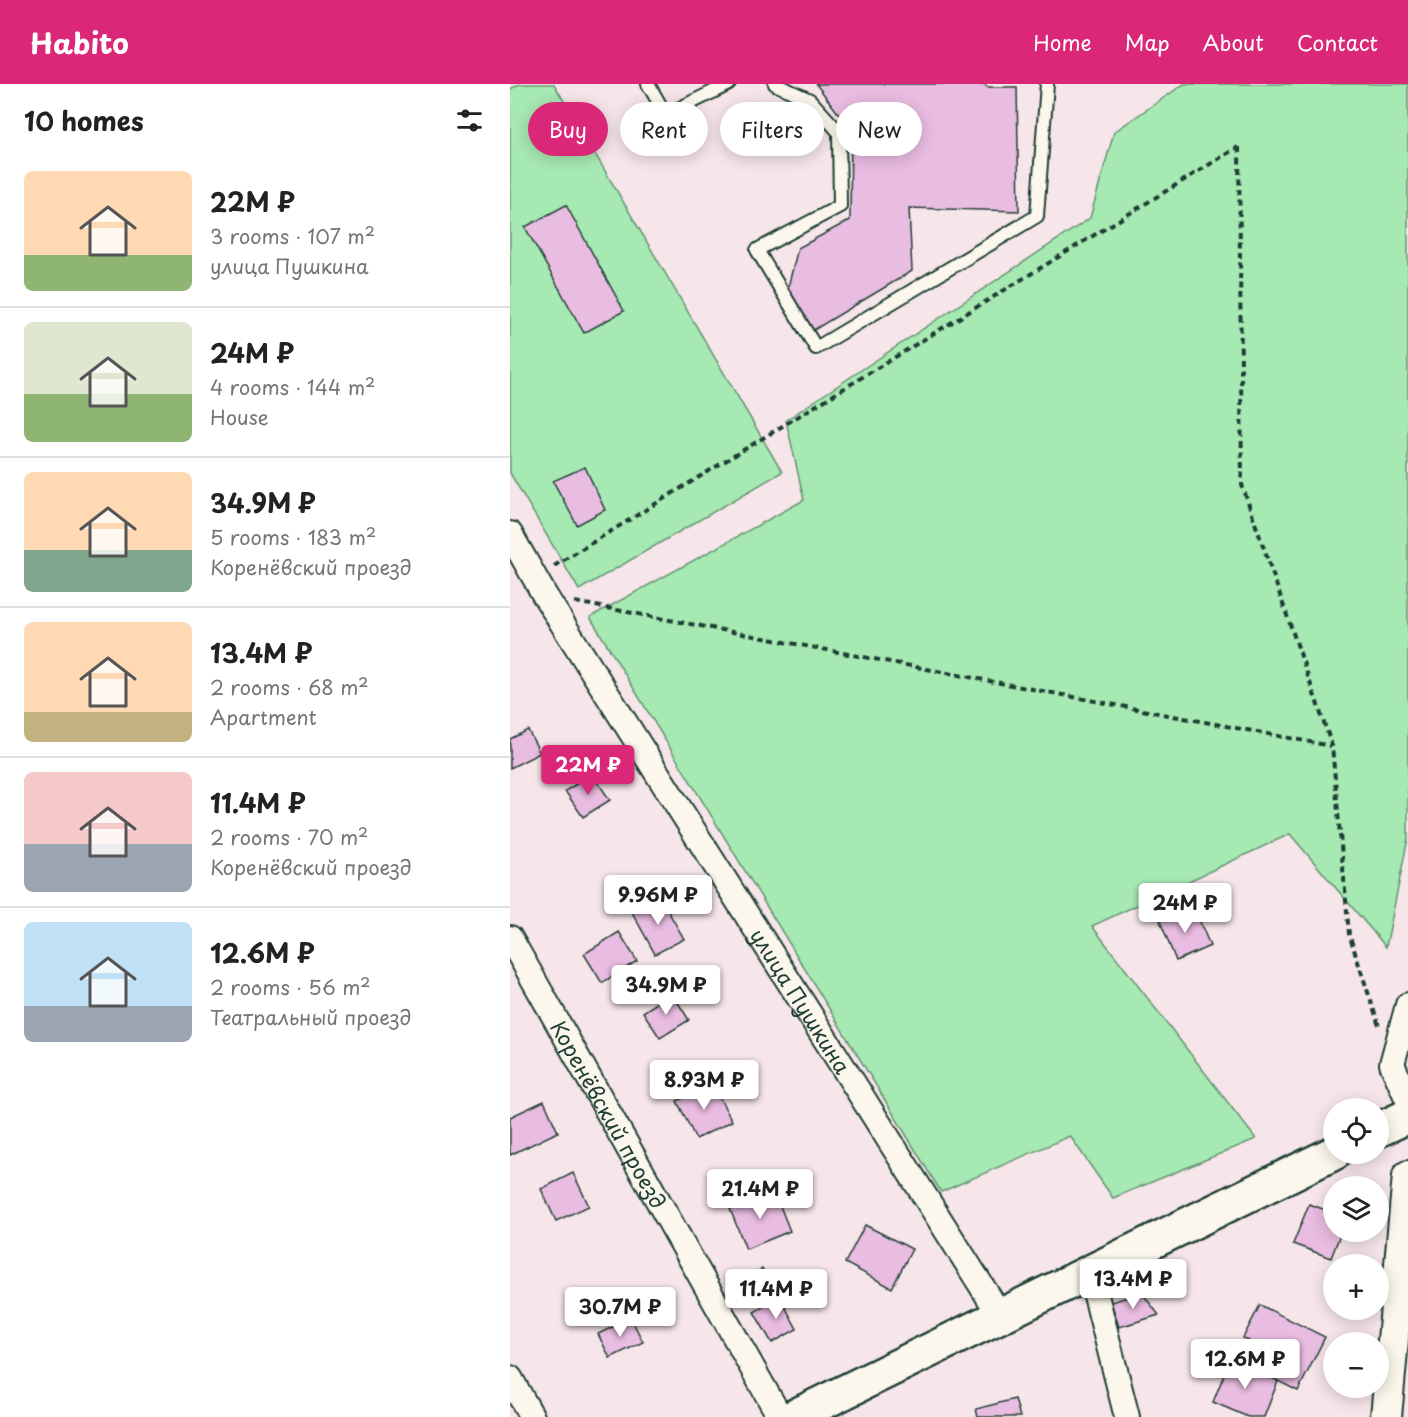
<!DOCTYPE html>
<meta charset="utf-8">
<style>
body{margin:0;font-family:"Playpen Sans",sans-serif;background:#f2f2f2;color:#222;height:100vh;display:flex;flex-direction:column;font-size:22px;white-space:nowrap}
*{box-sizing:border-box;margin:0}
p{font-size:20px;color:#767676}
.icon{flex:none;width:33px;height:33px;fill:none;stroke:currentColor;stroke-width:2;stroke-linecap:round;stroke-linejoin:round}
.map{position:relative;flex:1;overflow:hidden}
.sheet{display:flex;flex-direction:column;background:#fff;width:510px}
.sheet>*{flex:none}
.guide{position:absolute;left:18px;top:18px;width:570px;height:54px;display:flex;gap:12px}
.tools{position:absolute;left:813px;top:1014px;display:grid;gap:12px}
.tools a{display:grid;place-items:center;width:66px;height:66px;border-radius:50%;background:#fff;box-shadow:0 3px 15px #0003;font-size:30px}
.price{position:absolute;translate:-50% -51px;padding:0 14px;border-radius:6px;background:#fff;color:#222;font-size:20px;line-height:39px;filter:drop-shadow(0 2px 3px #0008)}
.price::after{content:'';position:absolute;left:50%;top:36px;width:18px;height:14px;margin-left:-9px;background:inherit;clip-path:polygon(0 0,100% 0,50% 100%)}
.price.active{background:#db2777;color:#fff}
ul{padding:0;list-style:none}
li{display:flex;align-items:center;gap:18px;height:150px;padding:0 24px}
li+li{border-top:2px solid #e0e0e0}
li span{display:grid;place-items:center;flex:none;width:168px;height:120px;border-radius:9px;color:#555}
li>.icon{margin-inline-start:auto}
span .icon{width:72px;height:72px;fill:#fffc;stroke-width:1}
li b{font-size:26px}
h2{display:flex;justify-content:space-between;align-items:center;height:72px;padding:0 24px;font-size:26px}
.pill{padding:0 21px;border-radius:27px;background:#fff;box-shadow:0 3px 15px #0003;font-size:21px;line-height:54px}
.pill.active{background:#db2777;color:#fff}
header{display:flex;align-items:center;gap:36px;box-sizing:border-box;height:84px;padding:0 30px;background:#db2777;color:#fff}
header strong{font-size:28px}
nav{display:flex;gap:33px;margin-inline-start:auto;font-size:21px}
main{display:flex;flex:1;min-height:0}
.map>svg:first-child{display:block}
.green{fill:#a7e9b2;stroke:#639373;stroke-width:1.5}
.building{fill:#e9bce1;stroke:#1f3d34;stroke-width:1.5}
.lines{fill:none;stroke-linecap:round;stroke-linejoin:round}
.service-casing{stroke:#1f3d34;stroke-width:16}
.minor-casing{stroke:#1f3d34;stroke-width:28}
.tertiary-casing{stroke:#1f3d34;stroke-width:34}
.secondary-casing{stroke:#1f3d34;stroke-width:38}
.path{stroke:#1f3d34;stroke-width:4;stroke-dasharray:6 4.5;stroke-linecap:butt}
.service{stroke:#fbf7ec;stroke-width:12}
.minor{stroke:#fbf7ec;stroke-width:24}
.tertiary{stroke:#fbf7ec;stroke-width:30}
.secondary{stroke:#fbf7ec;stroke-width:33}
.labels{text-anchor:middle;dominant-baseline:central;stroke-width:5;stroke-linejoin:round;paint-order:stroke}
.street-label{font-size:21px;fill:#1f3d34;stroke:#fbf7ec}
</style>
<header>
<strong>Habito</strong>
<nav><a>Home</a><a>Map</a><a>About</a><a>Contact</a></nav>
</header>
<main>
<section class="sheet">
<h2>10 homes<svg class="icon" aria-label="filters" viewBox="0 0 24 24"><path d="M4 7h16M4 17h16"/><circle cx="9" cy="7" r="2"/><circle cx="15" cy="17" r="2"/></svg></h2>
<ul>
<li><span style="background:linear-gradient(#ffd9b3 70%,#8fb573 0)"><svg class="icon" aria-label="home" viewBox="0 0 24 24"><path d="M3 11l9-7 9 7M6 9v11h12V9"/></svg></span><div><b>22M ₽</b><p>3 rooms · 107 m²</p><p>улица Пушкина</p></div></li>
<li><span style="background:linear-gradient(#dfe7d0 60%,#8fb573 0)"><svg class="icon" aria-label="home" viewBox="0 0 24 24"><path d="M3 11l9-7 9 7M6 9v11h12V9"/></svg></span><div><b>24M ₽</b><p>4 rooms · 144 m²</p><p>House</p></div></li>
<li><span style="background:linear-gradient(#ffd9b3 65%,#7fa58c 0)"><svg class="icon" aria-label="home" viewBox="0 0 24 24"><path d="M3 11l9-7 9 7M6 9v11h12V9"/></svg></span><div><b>34.9M ₽</b><p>5 rooms · 183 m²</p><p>Коренёвский проезд</p></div></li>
<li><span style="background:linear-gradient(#ffd9b3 75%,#c2b280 0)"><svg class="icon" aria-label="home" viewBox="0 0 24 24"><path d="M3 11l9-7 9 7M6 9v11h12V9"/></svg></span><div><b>13.4M ₽</b><p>2 rooms · 68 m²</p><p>Apartment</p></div></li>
<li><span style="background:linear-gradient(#f6c9c9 60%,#9aa5b1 0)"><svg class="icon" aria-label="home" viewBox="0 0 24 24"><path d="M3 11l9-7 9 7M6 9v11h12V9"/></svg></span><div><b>11.4M ₽</b><p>2 rooms · 70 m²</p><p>Коренёвский проезд</p></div></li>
<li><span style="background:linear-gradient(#bfe0f5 70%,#9aa5b1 0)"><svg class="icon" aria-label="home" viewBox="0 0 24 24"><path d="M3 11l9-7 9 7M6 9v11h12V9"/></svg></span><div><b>12.6M ₽</b><p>2 rooms · 56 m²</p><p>Театральный проезд</p></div></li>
</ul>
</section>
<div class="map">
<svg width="898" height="1333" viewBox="0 0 898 1333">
<rect width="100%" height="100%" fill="#f6e5e9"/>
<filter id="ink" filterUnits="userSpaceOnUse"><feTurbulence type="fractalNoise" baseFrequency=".0167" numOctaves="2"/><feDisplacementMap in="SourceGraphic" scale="12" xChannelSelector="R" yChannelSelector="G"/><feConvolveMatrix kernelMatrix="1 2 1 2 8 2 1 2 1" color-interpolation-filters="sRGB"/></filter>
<g filter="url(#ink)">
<g class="green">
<polygon points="10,0 44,0 272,388 69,506 0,389 0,5"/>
<polygon points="674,0 898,0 898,754 876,863 780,750 582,842 746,1055 603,1114 560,1052 431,1108 80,533 294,416 276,336 580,134 604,48"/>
</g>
<g class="building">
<polygon points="306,0 475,0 477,3 507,3 509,127 399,124 402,187 302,247 277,207 288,164 340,136 341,46"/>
<polygon points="56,121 114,227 74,249 15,143"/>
<polygon points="75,383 95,426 67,441 43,397"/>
<polygon points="18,646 30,669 0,684 0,655"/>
<polygon points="82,690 100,716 73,733 55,707"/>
<polygon points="150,813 174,855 145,870 122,828"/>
<polygon points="684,823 700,862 666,877 650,837"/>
<polygon points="109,848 127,877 92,899 74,870"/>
<polygon points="162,909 179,936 150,954 133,928"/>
<polygon points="202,1000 222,1037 186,1055 167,1017"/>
<polygon points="34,1017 48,1048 0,1071 0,1033"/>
<polygon points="63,1089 79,1122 46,1137 31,1105"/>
<polygon points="264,1107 280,1147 236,1165 220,1125"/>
<polygon points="799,1120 824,1129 824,1148 831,1148 821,1174 783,1160"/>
<polygon points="355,1141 402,1165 382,1204 335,1179"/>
<polygon points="252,1185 262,1202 239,1216 229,1199"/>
<polygon points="632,1209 649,1231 609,1243 601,1218"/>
<polygon points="270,1213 287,1245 262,1259 244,1228"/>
<polygon points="750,1221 815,1253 788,1307 734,1280 744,1260 733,1254"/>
<polygon points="121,1234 133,1258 100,1274 88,1250"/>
<polygon points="721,1273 768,1297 754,1333 738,1333 703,1318"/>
<polygon points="505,1315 510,1333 468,1333 466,1325"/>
</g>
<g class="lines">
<defs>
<g id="service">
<polyline points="138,0 156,31 219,0"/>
<polyline points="265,0 300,16 329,48 330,122 247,166 306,264 527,132 537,0"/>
</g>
<g id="minor">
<path id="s1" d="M0 450 35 512 490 1231"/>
<path id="s2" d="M0 854 270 1333"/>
<polyline points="898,921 882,980 898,1016"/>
<polyline points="580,1188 617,1333"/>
<polyline points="0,1294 22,1333"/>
</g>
<polyline id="tertiary" points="876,1333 898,1092"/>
<g id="secondary">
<polyline points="868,1046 898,1032"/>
<polyline points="283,1333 824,1069"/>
</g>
</defs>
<use href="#service" class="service-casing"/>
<use href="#minor" class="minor-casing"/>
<use href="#tertiary" class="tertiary-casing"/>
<use href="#secondary" class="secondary-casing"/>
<g class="path">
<polyline points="729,63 732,401 822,662 839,850 869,942"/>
<polyline points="44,482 728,63"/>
<polyline points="65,518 821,662"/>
</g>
<use href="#service" class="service"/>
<use href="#minor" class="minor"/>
<use href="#tertiary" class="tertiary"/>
<use href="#secondary" class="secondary"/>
</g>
</g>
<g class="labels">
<g class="street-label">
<text stroke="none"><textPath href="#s1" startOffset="550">улица Пушкина</textPath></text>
<text stroke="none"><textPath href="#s2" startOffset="202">Коренёвский проезд</textPath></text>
</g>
</g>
</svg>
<div class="tools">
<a><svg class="icon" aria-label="locate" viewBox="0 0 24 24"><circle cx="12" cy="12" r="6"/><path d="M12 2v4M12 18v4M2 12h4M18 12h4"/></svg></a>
<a><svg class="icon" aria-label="layers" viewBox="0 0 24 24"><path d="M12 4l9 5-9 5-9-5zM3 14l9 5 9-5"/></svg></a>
<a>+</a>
<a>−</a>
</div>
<b class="price active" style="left:78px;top:712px">22M ₽</b>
<b class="price" style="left:148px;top:842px">9.96M ₽</b>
<b class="price" style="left:675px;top:850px">24M ₽</b>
<b class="price" style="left:156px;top:932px">34.9M ₽</b>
<b class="price" style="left:194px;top:1027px">8.93M ₽</b>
<b class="price" style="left:250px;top:1136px">21.4M ₽</b>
<b class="price" style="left:623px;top:1226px">13.4M ₽</b>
<b class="price" style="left:266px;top:1236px">11.4M ₽</b>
<b class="price" style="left:110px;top:1254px">30.7M ₽</b>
<b class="price" style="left:735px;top:1306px">12.6M ₽</b>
<div class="guide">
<a class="pill active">Buy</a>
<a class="pill">Rent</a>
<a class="pill">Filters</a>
<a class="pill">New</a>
</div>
</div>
</main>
